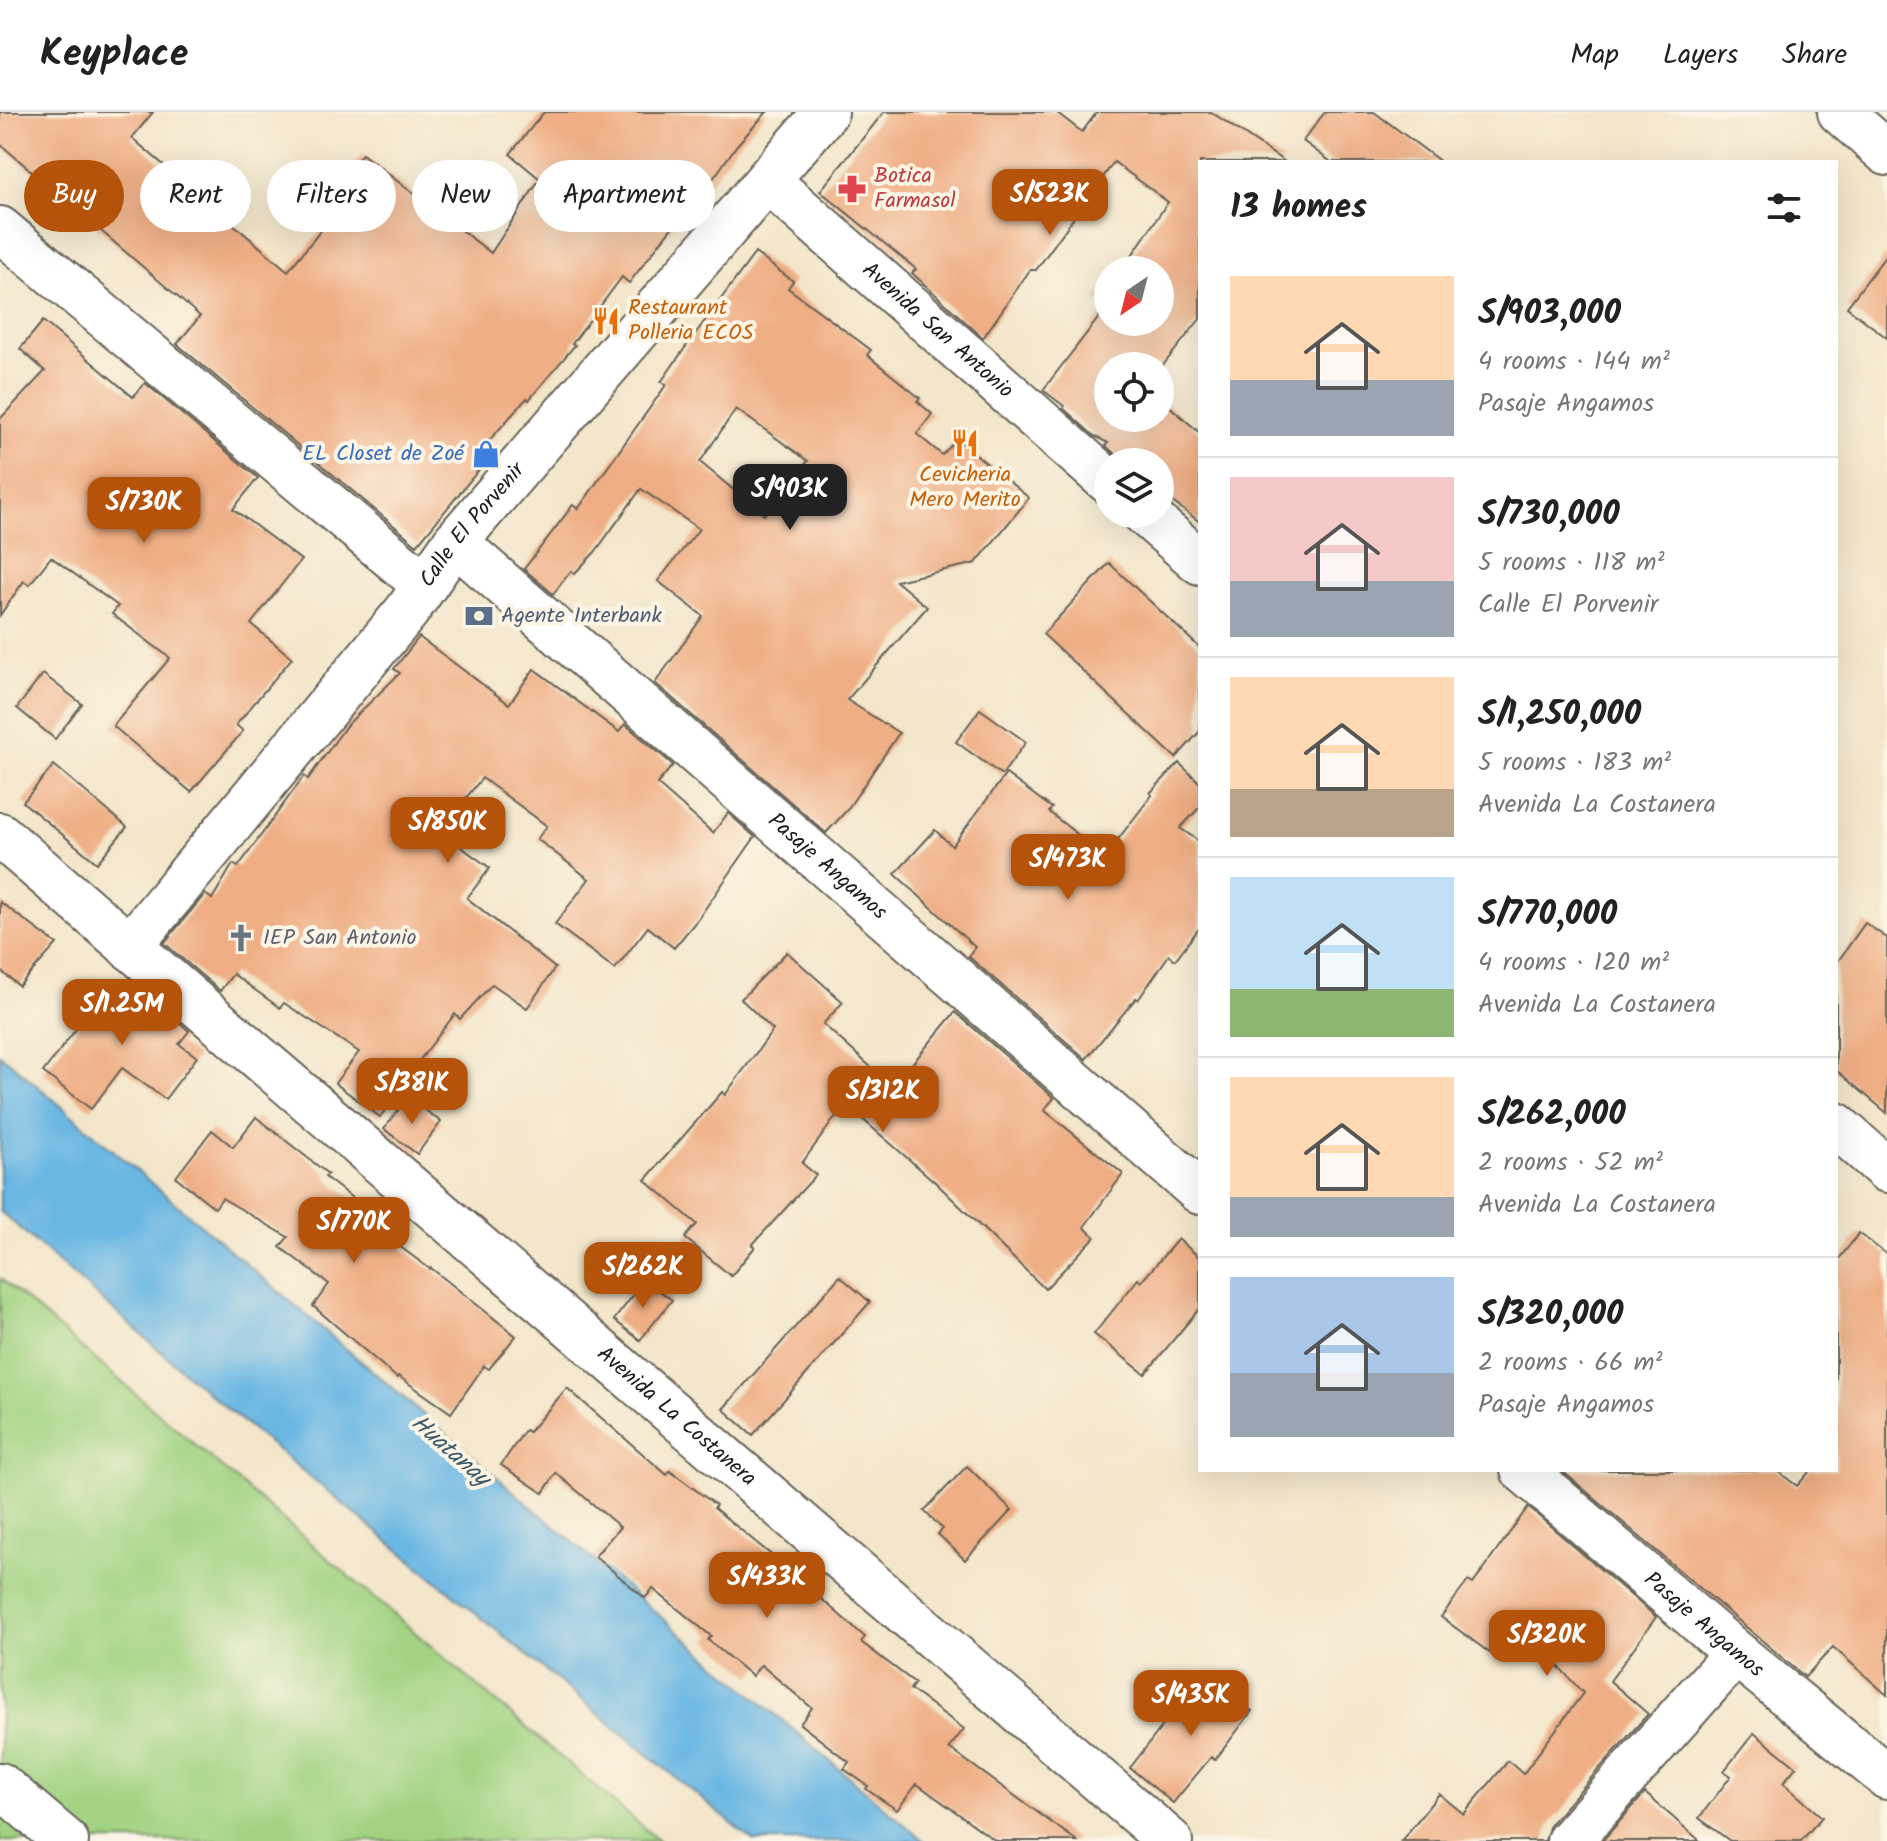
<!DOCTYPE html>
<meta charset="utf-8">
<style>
body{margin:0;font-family:Kalam,sans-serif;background:#f6f6f6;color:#222;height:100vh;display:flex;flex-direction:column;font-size:30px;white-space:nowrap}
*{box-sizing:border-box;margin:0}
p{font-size:26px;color:#767676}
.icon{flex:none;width:44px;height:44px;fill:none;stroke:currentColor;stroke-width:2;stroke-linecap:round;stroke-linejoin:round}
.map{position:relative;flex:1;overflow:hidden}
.drawer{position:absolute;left:1198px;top:48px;width:640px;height:1312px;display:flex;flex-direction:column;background:#fff;border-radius:0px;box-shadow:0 8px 32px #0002}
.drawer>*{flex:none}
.guide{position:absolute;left:24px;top:48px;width:760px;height:72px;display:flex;gap:16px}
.needle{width:52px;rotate:215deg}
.tools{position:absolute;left:1094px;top:144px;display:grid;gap:16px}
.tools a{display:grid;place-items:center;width:80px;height:80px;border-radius:50%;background:#fff;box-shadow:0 8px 32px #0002;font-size:40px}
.price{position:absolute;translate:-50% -68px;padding:0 18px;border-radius:16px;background:#b45309;color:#fff;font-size:26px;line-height:52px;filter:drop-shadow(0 2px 4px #0008)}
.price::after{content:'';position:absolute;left:50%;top:48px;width:24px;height:18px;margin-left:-12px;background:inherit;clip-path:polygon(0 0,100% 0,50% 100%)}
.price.selected{background:#222;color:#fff}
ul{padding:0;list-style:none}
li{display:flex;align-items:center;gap:24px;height:200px;padding:0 32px}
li+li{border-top:2px solid #e0e0e0}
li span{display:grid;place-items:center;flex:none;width:224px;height:160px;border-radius:0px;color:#555}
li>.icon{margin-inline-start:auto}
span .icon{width:96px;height:96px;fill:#fffc;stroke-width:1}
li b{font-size:34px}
h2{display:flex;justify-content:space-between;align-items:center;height:96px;padding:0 32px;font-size:34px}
.pill{padding:0 28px;border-radius:36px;background:#fff;box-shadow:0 8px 32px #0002;font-size:28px;line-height:72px}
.pill.selected{background:#b45309;color:#fff}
header{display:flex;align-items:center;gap:48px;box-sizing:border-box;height:112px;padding:0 40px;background:#fff;border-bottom:2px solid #e0e0e0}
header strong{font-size:38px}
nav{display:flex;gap:44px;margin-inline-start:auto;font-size:28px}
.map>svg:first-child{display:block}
.green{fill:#a2d382;stroke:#5f784f;stroke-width:2}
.water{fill:#6bb7e4;stroke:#446a80;stroke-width:2}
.building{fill:#efae84;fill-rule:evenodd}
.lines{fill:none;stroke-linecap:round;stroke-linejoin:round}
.minor-casing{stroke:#676359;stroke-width:48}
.minor{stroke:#fff;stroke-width:44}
.labels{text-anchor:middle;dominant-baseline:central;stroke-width:8;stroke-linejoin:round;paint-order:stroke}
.health-label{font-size:22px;fill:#be3a42;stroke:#fcf5e5;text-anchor:start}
.food-label{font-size:22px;fill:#c56008;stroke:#fcf5e5;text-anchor:start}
.street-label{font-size:22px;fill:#1c1c1c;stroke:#fcf5e5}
.shop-label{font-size:22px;fill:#366cbe;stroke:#fcf5e5;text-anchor:end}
.service-label{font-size:22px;fill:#4e5e75;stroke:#fcf5e5;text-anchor:start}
.worship-label{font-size:22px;fill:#5b616d;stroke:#fcf5e5;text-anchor:start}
.water-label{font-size:24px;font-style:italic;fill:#3c5a6c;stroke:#fcf5e5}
</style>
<header>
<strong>Keyplace</strong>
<nav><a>Map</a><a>Layers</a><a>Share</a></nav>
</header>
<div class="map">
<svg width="1887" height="1729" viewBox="0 0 1887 1729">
<rect width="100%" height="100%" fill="#fcf5e5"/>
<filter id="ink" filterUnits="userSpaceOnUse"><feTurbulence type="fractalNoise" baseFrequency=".0125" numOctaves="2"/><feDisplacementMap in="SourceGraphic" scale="16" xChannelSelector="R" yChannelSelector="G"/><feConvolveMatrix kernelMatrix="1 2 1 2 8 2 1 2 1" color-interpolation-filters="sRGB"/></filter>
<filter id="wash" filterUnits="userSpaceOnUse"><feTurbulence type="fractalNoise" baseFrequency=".006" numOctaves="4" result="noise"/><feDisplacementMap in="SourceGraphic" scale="32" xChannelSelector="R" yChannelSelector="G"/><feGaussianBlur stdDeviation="1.8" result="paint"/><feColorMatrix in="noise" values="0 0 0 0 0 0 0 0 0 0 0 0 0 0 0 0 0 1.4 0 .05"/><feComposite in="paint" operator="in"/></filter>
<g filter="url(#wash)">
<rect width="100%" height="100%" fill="#f3e6ca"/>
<polygon class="green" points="0,1166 659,1729 0,1729"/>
<polygon class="water" points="0,942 924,1729 753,1729 214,1286 0,1099"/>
<g id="blocks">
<g class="building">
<polygon points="0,0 153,0 132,26 288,159 344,90 331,79 362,42 491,141 540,67 510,42 544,0 767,0 737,33 703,81 700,79 629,171 622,165 572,232 575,233 529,288 527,286 478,341 487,348 417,433 177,232 200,204 0,32"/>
<polygon points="884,0 1056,0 1082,20 1097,0 1211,0 1285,50 1200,50 1200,207 1160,257 1160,254 1108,254 1108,306 1160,306 1160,286 1200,321 1200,410 1160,381 1160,350 1124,350 1106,334 1108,331 1094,324 1063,296 1064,294 1043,278 1106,196 1096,186 1108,173 1108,210 1160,210 1160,158 1122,158 1168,90 1114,50 1036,158 1030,158 983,226 912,161 916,157 820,79"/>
<polygon points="1325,0 1374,0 1441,50 1331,50 1303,29"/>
<path d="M755 141 793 169 788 176 871 238 867 243 920 286 917 289 932 302 917 322 942 343 957 327 1029 386 976 451 896 469 927 495 847 588 899 621 847 698 826 721 655 571 703 504 658 469 699 417 641 377 595 440 574 462 571 459 553 482 524 457 573 393 578 397 666 273 661 270 687 233ZM736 297 808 349 764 403 700 350Z"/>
<polygon points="1887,142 1887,226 1847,195"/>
<polygon points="43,209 133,285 145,271 258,366 233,397 301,448 251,512 292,546 236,613 243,619 191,680 113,614 170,546 112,502 118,494 51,445 29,473 24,469 0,503 0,307 45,259 20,237"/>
<polygon points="1109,451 1200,536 1200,619 1176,646 1043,522"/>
<polygon points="419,525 509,592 534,557 619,620 625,612 673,653 657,672 713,721 728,701 755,725 698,807 674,836 648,815 615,857 555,812 589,767 537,727 547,714 482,666 439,719 490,756 467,786 555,856 527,896 492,872 460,907 455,902 400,974 402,976 380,1005 335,971 359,940 284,891 280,896 233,862 220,879 164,831 205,782 212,787 233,752 238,755 304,664 308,667 346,614 400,561 394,557"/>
<polygon points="43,562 82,592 55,627 17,596"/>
<polygon points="980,597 1026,630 1002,663 956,630"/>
<polygon points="1179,651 1200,671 1200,695 1180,716 1200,730 1200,815 1175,848 1169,843 1138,888 1136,886 1086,947 968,844 975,835 895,762 935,718 952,734 1006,662 1052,696 1049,700 1105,744 1152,683 1150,681"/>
<polygon points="54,653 127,715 97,751 23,690"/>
<polygon points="0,790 57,832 19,874 0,858"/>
<polygon points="1865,811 1887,826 1887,1001 1836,958 1836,852"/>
<polygon points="787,840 843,890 823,912 893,975 955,900 1054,986 1044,998 1123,1062 1084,1115 1095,1125 1045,1177 935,1070 845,992 802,1051 816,1063 752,1133 755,1135 731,1164 685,1126 697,1112 645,1068 722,980 725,983 773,918 741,887"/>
<polygon points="129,867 189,919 179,932 197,945 165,987 122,956 91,997 43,960 111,872 120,879"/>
<polygon points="408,985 441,1010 417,1042 384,1017"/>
<polygon points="256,1005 328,1062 325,1065 374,1103 368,1111 430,1157 431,1156 516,1224 489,1257 484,1254 451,1301 398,1264 397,1266 313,1194 329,1172 280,1135 288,1125 222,1086 215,1096 176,1065 212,1018 233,1035"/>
<polygon points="1859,1121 1887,1143 1887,1583 1833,1535 1805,1565 1561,1358 1776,1358 1797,1374 1811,1358 1836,1358 1836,1151"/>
<polygon points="1178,1127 1200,1146 1200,1196 1145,1262 1094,1222 1138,1167 1141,1170"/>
<polygon points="840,1164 870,1190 753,1323 723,1297"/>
<polygon points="645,1168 672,1188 640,1228 614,1208"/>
<polygon points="567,1276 667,1363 670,1359 716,1393 714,1396 769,1441 865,1525 861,1530 915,1571 910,1577 964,1617 949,1636 1077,1729 996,1729 917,1672 897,1698 866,1677 868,1674 844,1657 849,1650 800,1612 812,1596 761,1553 752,1564 708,1528 711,1524 653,1477 645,1486 595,1444 620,1415 556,1361 543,1381 501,1353 525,1318 529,1320"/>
<polygon points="967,1354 1012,1398 965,1448 938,1422 943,1417 924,1399"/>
<polygon points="1528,1395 1656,1505 1610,1569 1648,1602 1550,1712 1545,1729 1401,1729 1439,1682 1464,1702 1508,1649 1523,1662 1583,1581 1516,1508 1490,1541 1441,1505 1468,1469 1473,1472"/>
<polygon points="1202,1563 1252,1599 1215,1648 1211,1645 1173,1691 1130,1656"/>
<polygon points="1754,1621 1796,1655 1783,1671 1822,1705 1801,1729 1730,1729 1699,1706 1731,1664 1724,1659"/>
<polygon points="1645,1681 1700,1729 1602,1729"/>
</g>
</g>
</g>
<g filter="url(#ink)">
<use href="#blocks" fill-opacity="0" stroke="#676359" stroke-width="2"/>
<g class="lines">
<defs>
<g id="minor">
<polyline points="1840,0 1887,41"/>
<path id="s1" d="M768 69 1108 369"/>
<polyline points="0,117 425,473"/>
<polyline points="1145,402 1200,450"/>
<path id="s2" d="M455 430 1200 1080"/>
<path id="s3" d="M0 723 1170 1729"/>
<path id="s4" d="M129 835 407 499 455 430 826 0"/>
<polyline points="1836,1013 1887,1058"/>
<path id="s5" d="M1523 1358 1736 1541 1887 1665"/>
<polyline points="0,1673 66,1729"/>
<polyline points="1569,1729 1736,1541"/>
</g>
</defs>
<use href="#minor" class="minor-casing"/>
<use href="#minor" class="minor"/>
</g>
</g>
<defs>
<symbol id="pharmacy-bare" viewBox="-9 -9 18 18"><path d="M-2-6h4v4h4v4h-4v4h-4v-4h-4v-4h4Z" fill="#e0444e" stroke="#fcf5e5" stroke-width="2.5" paint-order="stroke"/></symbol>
<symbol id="restaurant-bare" viewBox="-9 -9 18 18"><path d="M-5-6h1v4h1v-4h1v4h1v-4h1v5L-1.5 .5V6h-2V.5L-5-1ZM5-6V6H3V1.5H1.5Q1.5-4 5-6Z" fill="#e8710a" stroke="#fcf5e5" stroke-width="2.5" paint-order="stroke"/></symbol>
<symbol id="shop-bare" viewBox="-9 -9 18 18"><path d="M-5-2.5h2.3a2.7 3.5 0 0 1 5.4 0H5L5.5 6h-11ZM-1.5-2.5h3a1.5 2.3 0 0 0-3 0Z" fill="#3f7fe0" stroke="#fcf5e5" stroke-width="2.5" paint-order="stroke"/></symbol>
<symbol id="bank-bare" viewBox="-9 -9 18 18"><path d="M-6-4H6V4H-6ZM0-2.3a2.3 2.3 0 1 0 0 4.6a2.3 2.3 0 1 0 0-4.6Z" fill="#5c6f8a" stroke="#fcf5e5" stroke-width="2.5" paint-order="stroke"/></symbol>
<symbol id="church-bare" viewBox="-9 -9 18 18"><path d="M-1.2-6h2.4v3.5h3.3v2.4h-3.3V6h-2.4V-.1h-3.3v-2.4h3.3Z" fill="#6b7280" stroke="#fcf5e5" stroke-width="2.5" paint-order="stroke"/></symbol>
</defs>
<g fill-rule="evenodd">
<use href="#pharmacy-bare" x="832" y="57" width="40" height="40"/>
<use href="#restaurant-bare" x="586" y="189" width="40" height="40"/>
<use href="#restaurant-bare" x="945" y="311" width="40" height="40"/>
<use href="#shop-bare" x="466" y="322" width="40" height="40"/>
<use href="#bank-bare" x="459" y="484" width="40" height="40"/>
<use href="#church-bare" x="221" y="806" width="40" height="40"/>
</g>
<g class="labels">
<g class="health-label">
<text x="874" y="64">Botica<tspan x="874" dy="25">Farmasol</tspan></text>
</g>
<g class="food-label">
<text x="628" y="196">Restaurant<tspan x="628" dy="25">Polleria ECOS</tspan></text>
<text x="965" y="363" text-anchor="middle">Cevicheria<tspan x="965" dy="25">Mero Merito</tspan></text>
</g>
<g class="street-label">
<text stroke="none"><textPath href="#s1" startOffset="226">Avenida San Antonio</textPath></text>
<text stroke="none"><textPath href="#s4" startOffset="544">Calle El Porvenir</textPath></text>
<text stroke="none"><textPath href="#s2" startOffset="494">Pasaje Angamos</textPath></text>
<text stroke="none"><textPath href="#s3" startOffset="892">Avenida La Costanera</textPath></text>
<text stroke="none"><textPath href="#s5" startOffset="238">Pasaje Angamos</textPath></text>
</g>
<g class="shop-label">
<text x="464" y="342">EL Closet de Zoé</text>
</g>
<g class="service-label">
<text x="501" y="504">Agente Interbank</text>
</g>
<g class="worship-label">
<text x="263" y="826">IEP San Antonio</text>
</g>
<g class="water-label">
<text transform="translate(450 1339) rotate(41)">Huatanay</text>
</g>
</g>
</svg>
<div class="tools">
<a><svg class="needle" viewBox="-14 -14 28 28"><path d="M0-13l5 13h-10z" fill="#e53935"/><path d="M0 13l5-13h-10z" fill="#767676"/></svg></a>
<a><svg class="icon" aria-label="locate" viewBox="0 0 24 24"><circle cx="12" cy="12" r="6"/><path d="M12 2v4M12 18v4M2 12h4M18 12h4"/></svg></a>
<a><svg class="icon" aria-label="layers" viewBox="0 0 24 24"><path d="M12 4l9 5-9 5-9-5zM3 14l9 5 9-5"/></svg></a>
</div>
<b class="price" style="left:1050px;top:125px">S/523K</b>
<b class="price selected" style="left:790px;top:420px">S/903K</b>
<b class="price" style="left:144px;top:433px">S/730K</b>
<b class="price" style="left:448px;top:753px">S/850K</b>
<b class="price" style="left:1068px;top:790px">S/473K</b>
<b class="price" style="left:122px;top:935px">S/1.25M</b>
<b class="price" style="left:412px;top:1014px">S/381K</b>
<b class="price" style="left:883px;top:1022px">S/312K</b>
<b class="price" style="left:354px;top:1153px">S/770K</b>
<b class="price" style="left:643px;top:1198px">S/262K</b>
<b class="price" style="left:767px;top:1508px">S/433K</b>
<b class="price" style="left:1547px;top:1566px">S/320K</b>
<b class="price" style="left:1191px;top:1626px">S/435K</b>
<div class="guide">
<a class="pill selected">Buy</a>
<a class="pill">Rent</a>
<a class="pill">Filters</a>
<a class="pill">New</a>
<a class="pill">Apartment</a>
</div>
<section class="drawer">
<h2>13 homes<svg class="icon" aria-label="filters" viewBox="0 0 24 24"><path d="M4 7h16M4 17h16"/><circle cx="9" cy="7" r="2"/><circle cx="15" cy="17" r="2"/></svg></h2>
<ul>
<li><span style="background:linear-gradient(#ffd9b3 65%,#9aa5b1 0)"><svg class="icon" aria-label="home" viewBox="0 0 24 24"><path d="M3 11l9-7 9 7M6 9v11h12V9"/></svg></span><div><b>S/903,000</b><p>4 rooms · 144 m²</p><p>Pasaje Angamos</p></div></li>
<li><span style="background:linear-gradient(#f6c9c9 65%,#9aa5b1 0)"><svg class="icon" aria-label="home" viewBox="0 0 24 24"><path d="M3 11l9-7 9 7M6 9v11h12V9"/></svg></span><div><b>S/730,000</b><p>5 rooms · 118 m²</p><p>Calle El Porvenir</p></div></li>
<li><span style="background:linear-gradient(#ffd9b3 70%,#b9a48a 0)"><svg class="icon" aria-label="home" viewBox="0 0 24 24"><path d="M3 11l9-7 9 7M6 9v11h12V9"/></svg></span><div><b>S/1,250,000</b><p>5 rooms · 183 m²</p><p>Avenida La Costanera</p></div></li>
<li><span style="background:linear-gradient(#bfe0f5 70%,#8fb573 0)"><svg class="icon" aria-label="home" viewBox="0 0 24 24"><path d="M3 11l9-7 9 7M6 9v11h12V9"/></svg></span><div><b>S/770,000</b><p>4 rooms · 120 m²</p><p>Avenida La Costanera</p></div></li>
<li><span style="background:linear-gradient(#ffd9b3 75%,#9aa5b1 0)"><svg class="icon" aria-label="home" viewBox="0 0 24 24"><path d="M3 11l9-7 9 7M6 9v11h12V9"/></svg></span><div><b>S/262,000</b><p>2 rooms · 52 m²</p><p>Avenida La Costanera</p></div></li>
<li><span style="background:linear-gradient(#a9c7e8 60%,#9aa5b1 0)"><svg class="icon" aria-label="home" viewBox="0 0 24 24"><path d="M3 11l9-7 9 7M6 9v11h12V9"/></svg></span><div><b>S/320,000</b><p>2 rooms · 66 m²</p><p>Pasaje Angamos</p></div></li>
</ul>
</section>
</div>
